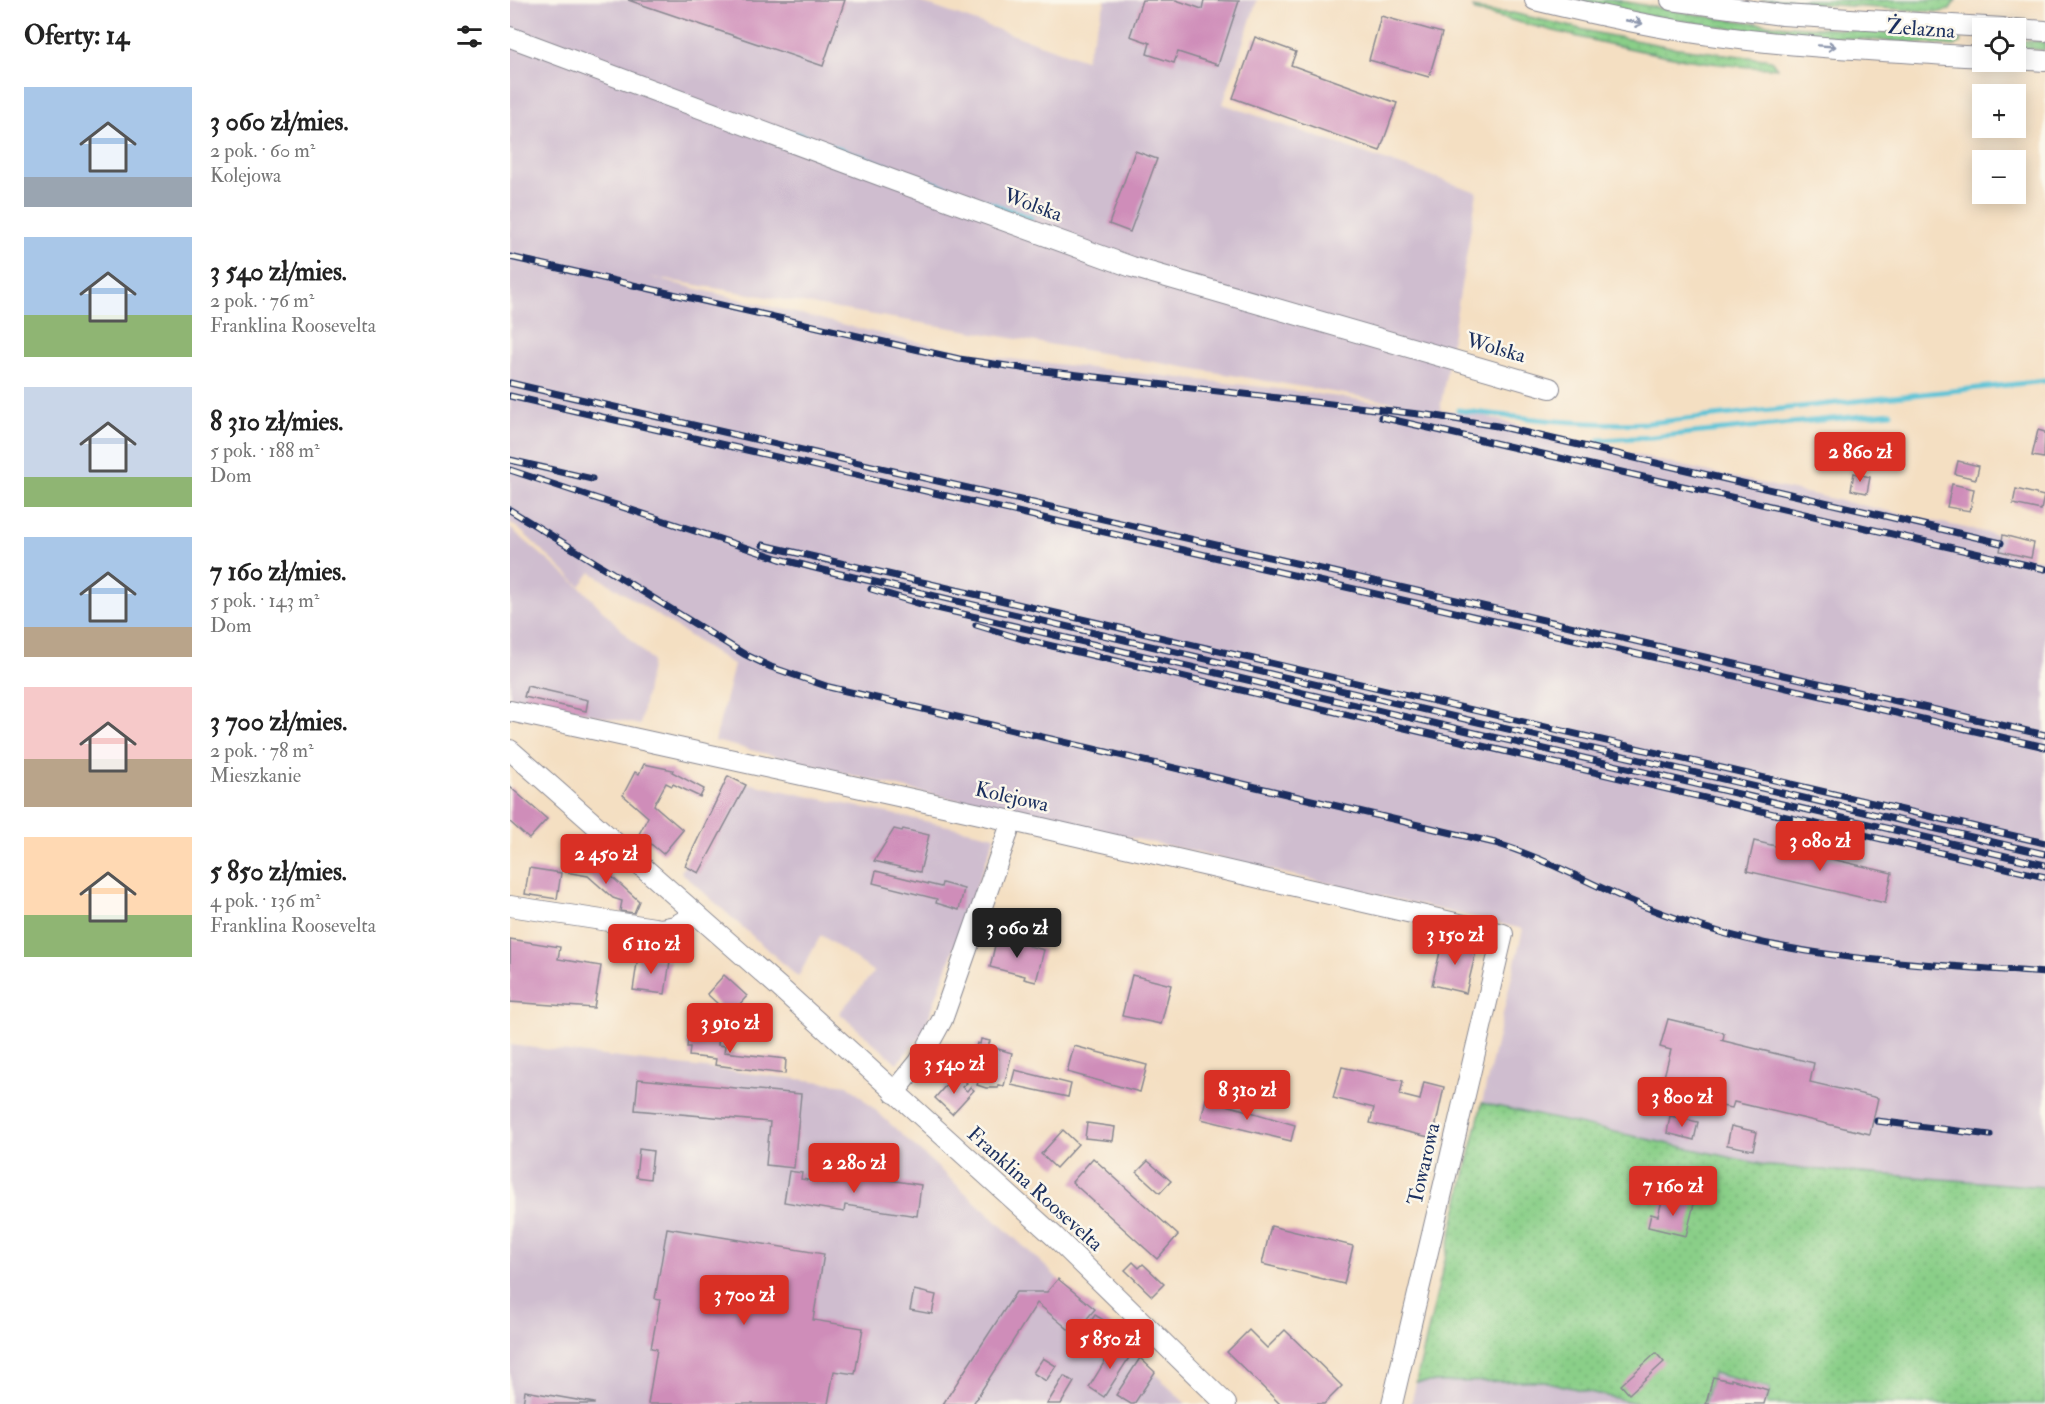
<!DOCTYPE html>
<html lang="pl">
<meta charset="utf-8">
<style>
body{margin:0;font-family:"IM FELL Double Pica",serif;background:#f6f6f6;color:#222;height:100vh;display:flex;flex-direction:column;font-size:22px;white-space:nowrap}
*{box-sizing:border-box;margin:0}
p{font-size:20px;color:#767676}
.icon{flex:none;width:33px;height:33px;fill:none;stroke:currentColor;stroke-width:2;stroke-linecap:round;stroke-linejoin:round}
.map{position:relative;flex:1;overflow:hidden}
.panel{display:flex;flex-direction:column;background:#fff;width:510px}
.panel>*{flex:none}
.controls{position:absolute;left:1462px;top:18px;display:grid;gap:12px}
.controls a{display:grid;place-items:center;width:54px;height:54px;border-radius:0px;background:#fff;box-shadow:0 3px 15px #0003;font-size:30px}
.price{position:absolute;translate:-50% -51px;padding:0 14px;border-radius:6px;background:#d93025;color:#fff;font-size:20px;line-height:39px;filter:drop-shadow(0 2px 3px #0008)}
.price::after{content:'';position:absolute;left:50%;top:36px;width:18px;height:14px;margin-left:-9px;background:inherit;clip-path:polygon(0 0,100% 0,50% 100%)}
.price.current{background:#222;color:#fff}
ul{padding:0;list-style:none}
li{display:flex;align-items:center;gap:18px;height:150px;padding:0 24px}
li span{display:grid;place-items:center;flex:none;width:168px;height:120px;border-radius:0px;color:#555}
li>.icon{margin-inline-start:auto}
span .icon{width:72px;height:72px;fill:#fffc;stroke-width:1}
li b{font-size:26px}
h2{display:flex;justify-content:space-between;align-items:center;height:72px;padding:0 24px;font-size:26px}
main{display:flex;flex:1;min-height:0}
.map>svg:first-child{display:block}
.industrial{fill:#cfbdcf;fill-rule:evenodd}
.grass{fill:url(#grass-dots);stroke:#527f73;stroke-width:1.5}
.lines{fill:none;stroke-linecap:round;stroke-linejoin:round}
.stream{stroke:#5ac2d6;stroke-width:5}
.building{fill:#cf8db9}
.minor-casing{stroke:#888790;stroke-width:22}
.minor{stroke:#fff;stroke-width:20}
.rail-casing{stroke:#1b2f5e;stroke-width:7}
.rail{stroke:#fbf7ec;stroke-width:4.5;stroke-dasharray:14;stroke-linecap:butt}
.oneway{stroke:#8d97ae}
.labels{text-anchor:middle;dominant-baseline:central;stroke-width:5;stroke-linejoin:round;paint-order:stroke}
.street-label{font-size:21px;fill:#1b2f5e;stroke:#fbf7ec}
</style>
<main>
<section class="panel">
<h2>Oferty: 14<svg class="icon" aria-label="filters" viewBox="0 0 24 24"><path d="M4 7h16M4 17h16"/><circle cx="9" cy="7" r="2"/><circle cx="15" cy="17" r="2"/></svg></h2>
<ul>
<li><span style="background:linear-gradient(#a9c7e8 75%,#9aa5b1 0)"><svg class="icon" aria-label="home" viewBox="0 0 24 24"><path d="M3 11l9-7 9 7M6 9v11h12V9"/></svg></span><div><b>3 060 zł/mies.</b><p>2 pok. · 60 m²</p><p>Kolejowa</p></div></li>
<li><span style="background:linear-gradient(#a9c7e8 65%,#8fb573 0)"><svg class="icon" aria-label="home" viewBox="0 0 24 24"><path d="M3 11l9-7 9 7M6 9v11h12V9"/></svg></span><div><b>3 540 zł/mies.</b><p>2 pok. · 76 m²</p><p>Franklina Roosevelta</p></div></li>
<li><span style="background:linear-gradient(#c9d6e8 75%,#8fb573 0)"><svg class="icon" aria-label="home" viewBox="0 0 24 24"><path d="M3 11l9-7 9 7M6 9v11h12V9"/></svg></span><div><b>8 310 zł/mies.</b><p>5 pok. · 188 m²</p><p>Dom</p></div></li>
<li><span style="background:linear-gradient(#a9c7e8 75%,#b9a48a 0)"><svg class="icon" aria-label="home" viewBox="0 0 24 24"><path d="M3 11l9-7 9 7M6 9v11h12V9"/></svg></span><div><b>7 160 zł/mies.</b><p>5 pok. · 143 m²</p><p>Dom</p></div></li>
<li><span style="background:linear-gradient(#f6c9c9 60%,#b9a48a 0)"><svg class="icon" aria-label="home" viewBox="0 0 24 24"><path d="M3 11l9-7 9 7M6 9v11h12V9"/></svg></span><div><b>3 700 zł/mies.</b><p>2 pok. · 78 m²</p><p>Mieszkanie</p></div></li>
<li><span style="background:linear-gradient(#ffd9b3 65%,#8fb573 0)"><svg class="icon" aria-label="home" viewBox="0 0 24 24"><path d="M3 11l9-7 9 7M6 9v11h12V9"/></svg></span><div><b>5 850 zł/mies.</b><p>4 pok. · 136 m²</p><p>Franklina Roosevelta</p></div></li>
</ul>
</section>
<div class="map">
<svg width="1535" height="1404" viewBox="0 0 1535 1404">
<defs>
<pattern id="grass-dots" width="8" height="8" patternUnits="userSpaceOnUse" patternTransform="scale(1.5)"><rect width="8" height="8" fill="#8acf88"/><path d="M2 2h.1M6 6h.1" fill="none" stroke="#76b278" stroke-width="1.8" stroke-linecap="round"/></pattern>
</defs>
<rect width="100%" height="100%" fill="#fbf7ec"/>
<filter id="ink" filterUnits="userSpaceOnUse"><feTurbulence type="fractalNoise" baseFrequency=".0167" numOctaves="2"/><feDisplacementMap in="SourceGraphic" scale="12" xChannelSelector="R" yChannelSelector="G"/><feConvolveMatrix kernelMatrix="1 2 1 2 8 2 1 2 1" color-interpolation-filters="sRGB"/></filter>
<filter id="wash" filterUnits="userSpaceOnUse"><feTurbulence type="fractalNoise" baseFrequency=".008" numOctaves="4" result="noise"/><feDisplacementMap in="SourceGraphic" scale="24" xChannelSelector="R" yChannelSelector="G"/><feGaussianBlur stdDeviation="1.35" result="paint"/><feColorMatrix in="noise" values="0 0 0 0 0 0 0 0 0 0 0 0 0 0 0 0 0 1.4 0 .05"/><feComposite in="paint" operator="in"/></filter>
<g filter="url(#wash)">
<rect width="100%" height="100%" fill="#f4dfc2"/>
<g class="industrial">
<path d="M0 0H404L575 60 596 0H747L713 104 967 192 930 410 971 415 1057 439 1172 466 1524 543 1521 558 1535 561V1404H901L1013 929 659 846 405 791 205 741 224 665 81 572 70 586 8 528 0 523ZM139 277 912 407V408L761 388 482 357 388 338Z"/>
<polygon points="0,528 72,589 142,661 130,725 0,697"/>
<polygon points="218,779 485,836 412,1036 387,1063 329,1013 364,972 311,935 288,977 171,872"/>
<polygon points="0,1045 338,1085 534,1265 676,1404 0,1404"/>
</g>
<g class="grass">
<polygon points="1066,0 1105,0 1206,18 1265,25 1446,37 1449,37 1451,42 1445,46 1229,30 1129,14"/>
<polygon points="1251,0 1446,0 1439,10 1429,12"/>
<path d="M963 8 981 12 1003 13 1092 34 1161 47 1261 60 1267 68C1236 68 1206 64 1175 59 1104 47 1035 29 965 11Z"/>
<polygon points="1506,40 1535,42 1535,50 1506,48"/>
<polygon points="972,1103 1260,1166 1535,1187 1535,1404 1256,1404 1260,1388 1203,1373 1194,1404 1130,1404 1033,1381 906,1382"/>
</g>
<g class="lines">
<g class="stream">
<polyline points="285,133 521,218"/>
<path d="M948 410C1011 418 1074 426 1138 423L1535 381"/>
<polyline points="1089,440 1142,437 1381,413"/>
</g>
</g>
<g id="blocks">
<g class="building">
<polygon points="118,0 335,0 313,66"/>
<polygon points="632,0 666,0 692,9 694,0 729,1 708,65 668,52 664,63 637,54 640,43 620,36"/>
<polygon points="871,16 932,33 919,77 859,60"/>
<polygon points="745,37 786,52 781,65 887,103 870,151 723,98"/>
<polygon points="625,151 647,159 620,232 599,224"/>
<polygon points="1528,430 1535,432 1534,458 1522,456"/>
<polygon points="1448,461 1469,466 1466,479 1445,474"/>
<polygon points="1344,473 1360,477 1357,493 1341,490"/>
<polygon points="1442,484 1464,489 1460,511 1437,507"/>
<polygon points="1506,489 1534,496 1531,510 1503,504"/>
<polygon points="1493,535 1524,543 1521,558 1490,551"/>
<polygon points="17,686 78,700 76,711 14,697"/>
<polygon points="134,764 163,770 162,772 194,789 190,797 163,784 162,786 156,783 144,805 173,830 153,854 129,834 138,817 113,795 125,772 129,774"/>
<polygon points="218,776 236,785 189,873 175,866"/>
<polygon points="0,787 37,819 19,839 0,822"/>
<polygon points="384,829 392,831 393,829 419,835 410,872 364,861"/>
<polygon points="1244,841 1382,873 1375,903 1237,871"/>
<polygon points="57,861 93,869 129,901 124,913 110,911 112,901 103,898 78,876 55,872"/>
<polygon points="19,868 51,873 47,899 15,894"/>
<polygon points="366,871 431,887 432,883 454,889 449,910 426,903 427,899 363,883"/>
<polygon points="487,937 534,950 526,982 514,979 515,976 480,967"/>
<polygon points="0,939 50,947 48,959 91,966 84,1008 0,1002"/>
<polygon points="933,940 967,947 956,993 922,985"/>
<polygon points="128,956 160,961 155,994 123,990"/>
<polygon points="214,975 237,996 220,1015 197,994"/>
<polygon points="622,975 661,985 651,1024 612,1016"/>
<polygon points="1158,1019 1212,1032 1214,1034 1213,1040 1210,1040 1304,1063 1300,1082 1368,1098 1360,1134 1224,1102 1222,1108 1205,1105 1206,1101 1192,1097 1193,1094 1152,1084 1161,1050 1150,1047"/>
<polygon points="179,1029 209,1032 208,1045 215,1046 214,1052 276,1059 275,1074 205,1065 206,1059 179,1056 180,1047 177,1047"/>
<polygon points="471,1039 480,1041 478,1046 502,1053 494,1086 488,1085 488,1088 476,1088 467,1085 469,1079 459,1076 467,1043 470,1044"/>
<polygon points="564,1046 637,1065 630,1092 557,1072"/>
<polygon points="433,1051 453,1056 447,1071 427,1059"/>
<polygon points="832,1067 893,1081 890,1095 910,1100 914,1082 934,1087 923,1138 860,1123 864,1108 823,1098"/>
<polygon points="505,1070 561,1084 558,1097 501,1085"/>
<polygon points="451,1077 457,1083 452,1087 457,1091 460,1087 464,1090 442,1114 425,1098 442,1078 447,1082"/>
<polygon points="128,1079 291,1094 284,1168 256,1165 260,1122 125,1110"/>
<polygon points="696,1099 785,1125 781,1141 691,1119"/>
<polygon points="1160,1116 1188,1122 1184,1140 1157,1133"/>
<polygon points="577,1123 605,1127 603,1141 575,1138"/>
<polygon points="1221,1126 1247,1132 1243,1150 1217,1145"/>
<polygon points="553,1130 568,1144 546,1168 531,1154"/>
<polygon points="129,1149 143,1151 140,1179 126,1177"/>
<polygon points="583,1158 668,1235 647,1259 562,1182"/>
<polygon points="638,1161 661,1181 650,1193 627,1172"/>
<polygon points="330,1168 341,1170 340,1174 411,1185 407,1216 335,1205 334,1212 274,1202 279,1171 292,1173 291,1179 327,1184"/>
<polygon points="1153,1197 1184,1204 1176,1236 1138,1227 1141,1214 1148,1216"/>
<polygon points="761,1226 843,1246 834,1284 752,1264"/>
<polygon points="157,1228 314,1254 303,1320 353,1328 345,1374 324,1371 318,1404 138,1404 147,1349 141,1348 150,1300 145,1299"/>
<polygon points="623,1262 629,1268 633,1264 654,1284 642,1296 615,1270"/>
<polygon points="548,1279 585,1309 564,1334 527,1303 463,1404 433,1404 506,1292 537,1292"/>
<polygon points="404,1290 426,1295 422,1314 400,1310"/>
<polygon points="585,1315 602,1325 582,1356 565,1345"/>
<polygon points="739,1330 757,1348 775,1330 832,1386 814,1404 770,1404 717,1352"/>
<polygon points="606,1343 622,1353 594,1397 579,1387"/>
<polygon points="1146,1353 1154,1362 1119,1394 1111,1385"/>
<polygon points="533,1358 546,1366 536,1381 523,1373"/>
<polygon points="630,1358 645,1372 624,1404 621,1404 606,1395"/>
<polygon points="554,1376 564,1382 551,1404 537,1404"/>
<polygon points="1203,1377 1221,1381 1221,1379 1258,1390 1254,1404 1196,1404"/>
<polygon points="15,1391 84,1403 84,1404 13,1404"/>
</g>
</g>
</g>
<g filter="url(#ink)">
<use href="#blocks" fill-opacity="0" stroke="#888790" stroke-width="1.5"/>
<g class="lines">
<defs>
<g id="minor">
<path d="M1025 0C1083 14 1141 27 1200 35 1290 48 1382 51 1473 57"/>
<polyline points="1161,0 1272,15 1493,28"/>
<polyline points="1506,29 1535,31"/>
<polyline points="0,37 385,181 622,267 1040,388"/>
<polyline points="1506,59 1535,61"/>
<polyline points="0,711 502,821 993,934 882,1404"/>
<polyline points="0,750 268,986 544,1236 716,1404"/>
<polyline points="0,906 151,929 165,926 186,914"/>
<polyline points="384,1093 409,1062 432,1020 502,821"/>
</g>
</defs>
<use href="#minor" class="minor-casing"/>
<use href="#minor" class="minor"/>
<defs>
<g id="rail">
<polyline points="0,257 449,359 525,370 926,416 987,426 1491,543"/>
<polyline points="0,383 1535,735"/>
<polyline points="0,396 1535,747"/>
<polyline points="871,417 1535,569"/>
<polyline points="0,460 82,479"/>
<polyline points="0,470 270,559 309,569 1535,854"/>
<path d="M0 510 234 654 261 667 319 687 985 843C1032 857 1074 881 1119 900 1144 911 1170 920 1196 928 1305 962 1423 964 1535 973"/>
<polyline points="253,545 1535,843"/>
<polyline points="361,589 414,605 1535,865"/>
<polyline points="466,625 512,639 1535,877"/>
<polyline points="1367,1121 1480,1135"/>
</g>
</defs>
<use href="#rail" class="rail-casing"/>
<use href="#rail" class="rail"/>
</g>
<defs><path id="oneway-shaft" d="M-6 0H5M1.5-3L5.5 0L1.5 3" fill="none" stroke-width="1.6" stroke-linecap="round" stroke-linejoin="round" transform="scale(1.5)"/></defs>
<g class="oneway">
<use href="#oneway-shaft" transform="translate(1124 22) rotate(11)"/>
<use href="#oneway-shaft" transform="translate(1317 46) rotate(4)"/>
</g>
</g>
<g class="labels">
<g class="street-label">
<text transform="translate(1411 29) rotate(4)">Żelazna</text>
<text transform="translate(523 205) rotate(20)">Wolska</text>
<text transform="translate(986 348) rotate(16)">Wolska</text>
<text transform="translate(502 797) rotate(13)">Kolejowa</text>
<text transform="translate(914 1164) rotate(-77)">Towarowa</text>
<text transform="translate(525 1189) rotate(42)">Franklina Roosevelta</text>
</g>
</g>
</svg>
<div class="controls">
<a><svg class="icon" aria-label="locate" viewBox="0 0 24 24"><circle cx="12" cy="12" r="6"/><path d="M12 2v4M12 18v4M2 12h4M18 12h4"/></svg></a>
<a>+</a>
<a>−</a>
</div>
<b class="price" style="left:1350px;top:483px">2 860 zł</b>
<b class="price" style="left:1310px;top:872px">3 080 zł</b>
<b class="price" style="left:96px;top:885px">2 450 zł</b>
<b class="price current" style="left:507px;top:959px">3 060 zł</b>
<b class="price" style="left:945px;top:966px">3 150 zł</b>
<b class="price" style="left:141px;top:975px">6 110 zł</b>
<b class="price" style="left:220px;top:1054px">3 910 zł</b>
<b class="price" style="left:444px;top:1095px">3 540 zł</b>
<b class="price" style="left:737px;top:1121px">8 310 zł</b>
<b class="price" style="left:1172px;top:1128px">3 800 zł</b>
<b class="price" style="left:344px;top:1194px">2 280 zł</b>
<b class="price" style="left:1163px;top:1217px">7 160 zł</b>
<b class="price" style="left:234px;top:1326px">3 700 zł</b>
<b class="price" style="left:600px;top:1370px">5 850 zł</b>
</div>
</main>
